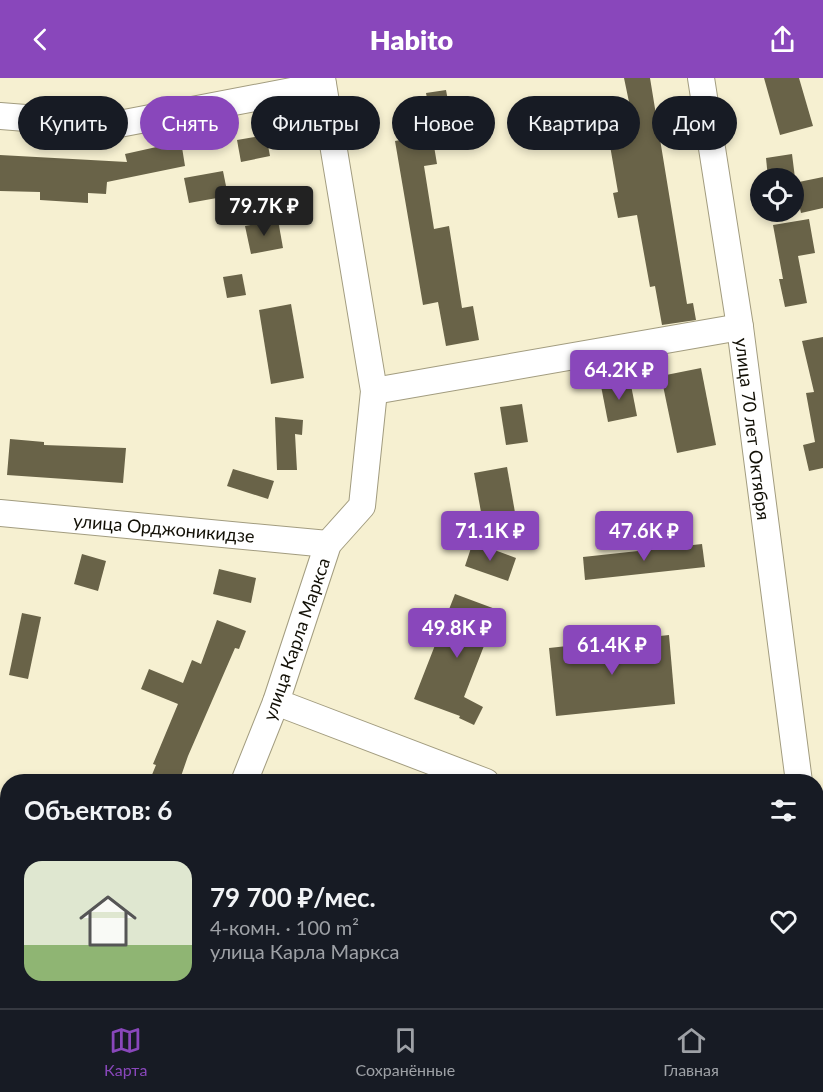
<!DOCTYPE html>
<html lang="ru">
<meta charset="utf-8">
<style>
body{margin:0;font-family:Lato,sans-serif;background:#242831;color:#f1f3f6;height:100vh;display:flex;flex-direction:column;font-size:22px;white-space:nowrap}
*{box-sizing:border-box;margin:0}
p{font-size:20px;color:#9ea1a6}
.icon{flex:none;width:33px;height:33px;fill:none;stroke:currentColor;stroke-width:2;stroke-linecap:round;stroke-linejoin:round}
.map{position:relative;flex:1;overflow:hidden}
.drawer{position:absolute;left:0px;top:696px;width:824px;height:234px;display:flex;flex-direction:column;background:#171b24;border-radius:24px 24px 0 0;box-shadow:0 3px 9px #0003}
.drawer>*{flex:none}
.top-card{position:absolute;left:18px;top:18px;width:788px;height:54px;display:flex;gap:12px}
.controls{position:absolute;left:750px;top:90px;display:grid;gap:12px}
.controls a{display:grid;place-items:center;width:54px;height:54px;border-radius:50%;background:#171b24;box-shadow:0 3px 9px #0003;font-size:30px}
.price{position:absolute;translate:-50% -51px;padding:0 14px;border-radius:6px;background:#8947bb;color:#fff;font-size:20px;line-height:39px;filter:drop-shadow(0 2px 3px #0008)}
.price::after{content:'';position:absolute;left:50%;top:36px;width:18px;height:14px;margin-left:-9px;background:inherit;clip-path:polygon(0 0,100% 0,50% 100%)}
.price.current{background:#222;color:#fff}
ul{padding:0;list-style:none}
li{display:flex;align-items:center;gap:18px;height:150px;padding:0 24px}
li+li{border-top:2px solid #363941}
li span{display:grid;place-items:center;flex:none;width:168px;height:120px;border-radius:18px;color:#555}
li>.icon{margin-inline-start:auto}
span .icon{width:72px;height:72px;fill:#fffc;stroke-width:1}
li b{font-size:26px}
h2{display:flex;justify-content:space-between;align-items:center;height:72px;padding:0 24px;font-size:26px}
.tag{padding:0 21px;border-radius:27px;background:#171b24;box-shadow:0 3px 9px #0003;font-size:21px;line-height:54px}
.tag.current{background:#8947bb;color:#fff}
header{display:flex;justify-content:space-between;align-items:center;height:78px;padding:0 24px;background:#8947bb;color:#fff;font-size:27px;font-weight:800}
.dock{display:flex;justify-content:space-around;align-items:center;height:84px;border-top:2px solid #363941;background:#171b24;font-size:16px;color:#9ea1a6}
.dock a{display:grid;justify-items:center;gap:3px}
.dock .current{color:#8947bb}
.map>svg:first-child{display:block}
.building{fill:#696348}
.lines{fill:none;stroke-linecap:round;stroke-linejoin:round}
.minor-casing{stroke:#a29c7f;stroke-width:28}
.minor{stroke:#fff;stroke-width:26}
.labels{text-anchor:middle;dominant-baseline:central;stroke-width:4.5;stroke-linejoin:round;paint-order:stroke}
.street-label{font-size:18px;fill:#110f05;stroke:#fff}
</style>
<header><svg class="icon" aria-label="back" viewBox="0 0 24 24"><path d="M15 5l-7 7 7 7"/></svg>Habito<svg class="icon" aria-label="share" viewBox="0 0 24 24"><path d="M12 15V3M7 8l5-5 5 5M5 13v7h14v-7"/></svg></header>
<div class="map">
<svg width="823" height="930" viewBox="0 0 823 930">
<rect width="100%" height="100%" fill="#f6f0d1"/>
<g class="building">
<polygon points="624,0 650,0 687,226 693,225 696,242 662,247 655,208 650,209 637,137 618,140 613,115 618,114 608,56 570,62 565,37 629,24"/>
<polygon points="764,0 799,0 813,48 780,57"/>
<polygon points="446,12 451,38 431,42 426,15"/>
<polygon points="432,56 437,86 424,88 434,151 449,148 462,230 473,228 479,262 446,268 438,224 423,227 395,63"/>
<polygon points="180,57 185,88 107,104 106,116 88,115 88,125 40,122 40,114 0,113 0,77 127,84 125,76 161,68 160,60"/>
<polygon points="266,57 270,78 241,84 237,62"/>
<polygon points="792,76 795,100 768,100 766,80"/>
<polygon points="223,93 228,118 189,125 184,100"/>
<polygon points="823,99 823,130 801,135 794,105"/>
<polygon points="809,141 815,175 798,178 807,225 785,229 779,201 783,201 773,147"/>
<polygon points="278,142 283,170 251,176 245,148"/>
<polygon points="242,196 246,217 227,220 223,199"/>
<polygon points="291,226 304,300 271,306 259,232"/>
<polygon points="823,259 823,390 809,393 803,367 815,364 806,315 814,314 802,263"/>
<polygon points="701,290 716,367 677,375 661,298"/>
<polygon points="630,302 637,338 608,344 601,308"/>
<polygon points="522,326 528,364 506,367 500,329"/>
<polygon points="275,339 303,342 302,357 295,356 297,392 277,392"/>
<polygon points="10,361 44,364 44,367 126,370 123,405 7,397"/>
<polygon points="507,389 519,457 486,462 474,395"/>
<polygon points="233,391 274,403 268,421 227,408"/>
<polygon points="473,464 516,480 508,503 465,488"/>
<polygon points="702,466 705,489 585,502 583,479"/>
<polygon points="82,476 106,483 98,513 74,506"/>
<polygon points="219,491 256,500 251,525 213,516"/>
<polygon points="455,516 498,532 464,619 483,629 474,647 459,640 460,638 414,621"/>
<polygon points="22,535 41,539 28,601 9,597"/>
<polygon points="217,542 246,553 239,571 235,570 188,678 179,704 149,704 156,687 153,686 178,626 141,611 149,591 183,605 192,582 201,586"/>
<polygon points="669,557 675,626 556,638 549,570"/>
</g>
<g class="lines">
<defs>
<g id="minor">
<polyline points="701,0 740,249 799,704"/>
<polyline points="0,38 114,47 323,7"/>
<polyline points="374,313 740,249"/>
<polyline points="0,435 328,466"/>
<polyline points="276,624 486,704"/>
<polyline points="244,704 276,624 328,466 362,428 374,313 322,0"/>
<polyline points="0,808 8,810"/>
<polyline points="309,922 327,930"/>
<polyline points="158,930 160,922"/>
<polyline points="776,930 779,922"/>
</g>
</defs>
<use href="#minor" class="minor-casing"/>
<use href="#minor" class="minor"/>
</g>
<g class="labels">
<g class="street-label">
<text transform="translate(753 351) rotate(83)">улица 70 лет Октября</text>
<text transform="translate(164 450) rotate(5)">улица Орджоникидзе</text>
<text transform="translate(296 561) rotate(-71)">улица Карла Маркса</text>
</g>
</g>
</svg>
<div class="controls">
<a><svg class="icon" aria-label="locate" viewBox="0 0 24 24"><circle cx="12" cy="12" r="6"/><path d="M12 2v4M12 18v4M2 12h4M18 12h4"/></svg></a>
</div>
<b class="price current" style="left:264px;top:159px">79.7K ₽</b>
<b class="price" style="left:619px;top:323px">64.2K ₽</b>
<b class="price" style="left:490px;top:484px">71.1K ₽</b>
<b class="price" style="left:644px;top:484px">47.6K ₽</b>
<b class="price" style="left:457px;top:581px">49.8K ₽</b>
<b class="price" style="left:612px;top:598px">61.4K ₽</b>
<div class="top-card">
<a class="tag">Купить</a>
<a class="tag current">Снять</a>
<a class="tag">Фильтры</a>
<a class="tag">Новое</a>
<a class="tag">Квартира</a>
<a class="tag">Дом</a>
</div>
<section class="drawer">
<h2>Объектов: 6<svg class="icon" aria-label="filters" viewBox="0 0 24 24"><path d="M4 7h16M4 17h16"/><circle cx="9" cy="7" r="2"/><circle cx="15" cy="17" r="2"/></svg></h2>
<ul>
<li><span style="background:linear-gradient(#dfe7d0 70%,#8fb573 0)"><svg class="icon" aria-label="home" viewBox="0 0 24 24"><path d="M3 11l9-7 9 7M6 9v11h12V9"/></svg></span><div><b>79 700 ₽/мес.</b><p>4-комн. · 100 m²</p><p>улица Карла Маркса</p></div><svg class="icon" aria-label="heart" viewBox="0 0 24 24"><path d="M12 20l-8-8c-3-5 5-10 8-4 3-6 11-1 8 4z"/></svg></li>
</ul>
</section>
</div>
<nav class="dock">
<a class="current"><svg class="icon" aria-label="map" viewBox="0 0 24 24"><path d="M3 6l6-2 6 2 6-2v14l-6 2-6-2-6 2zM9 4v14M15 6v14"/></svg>Карта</a>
<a><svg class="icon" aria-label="saved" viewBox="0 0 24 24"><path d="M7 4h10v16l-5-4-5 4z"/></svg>Сохранённые</a>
<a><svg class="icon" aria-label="home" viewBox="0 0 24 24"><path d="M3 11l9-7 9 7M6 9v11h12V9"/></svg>Главная</a>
</nav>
